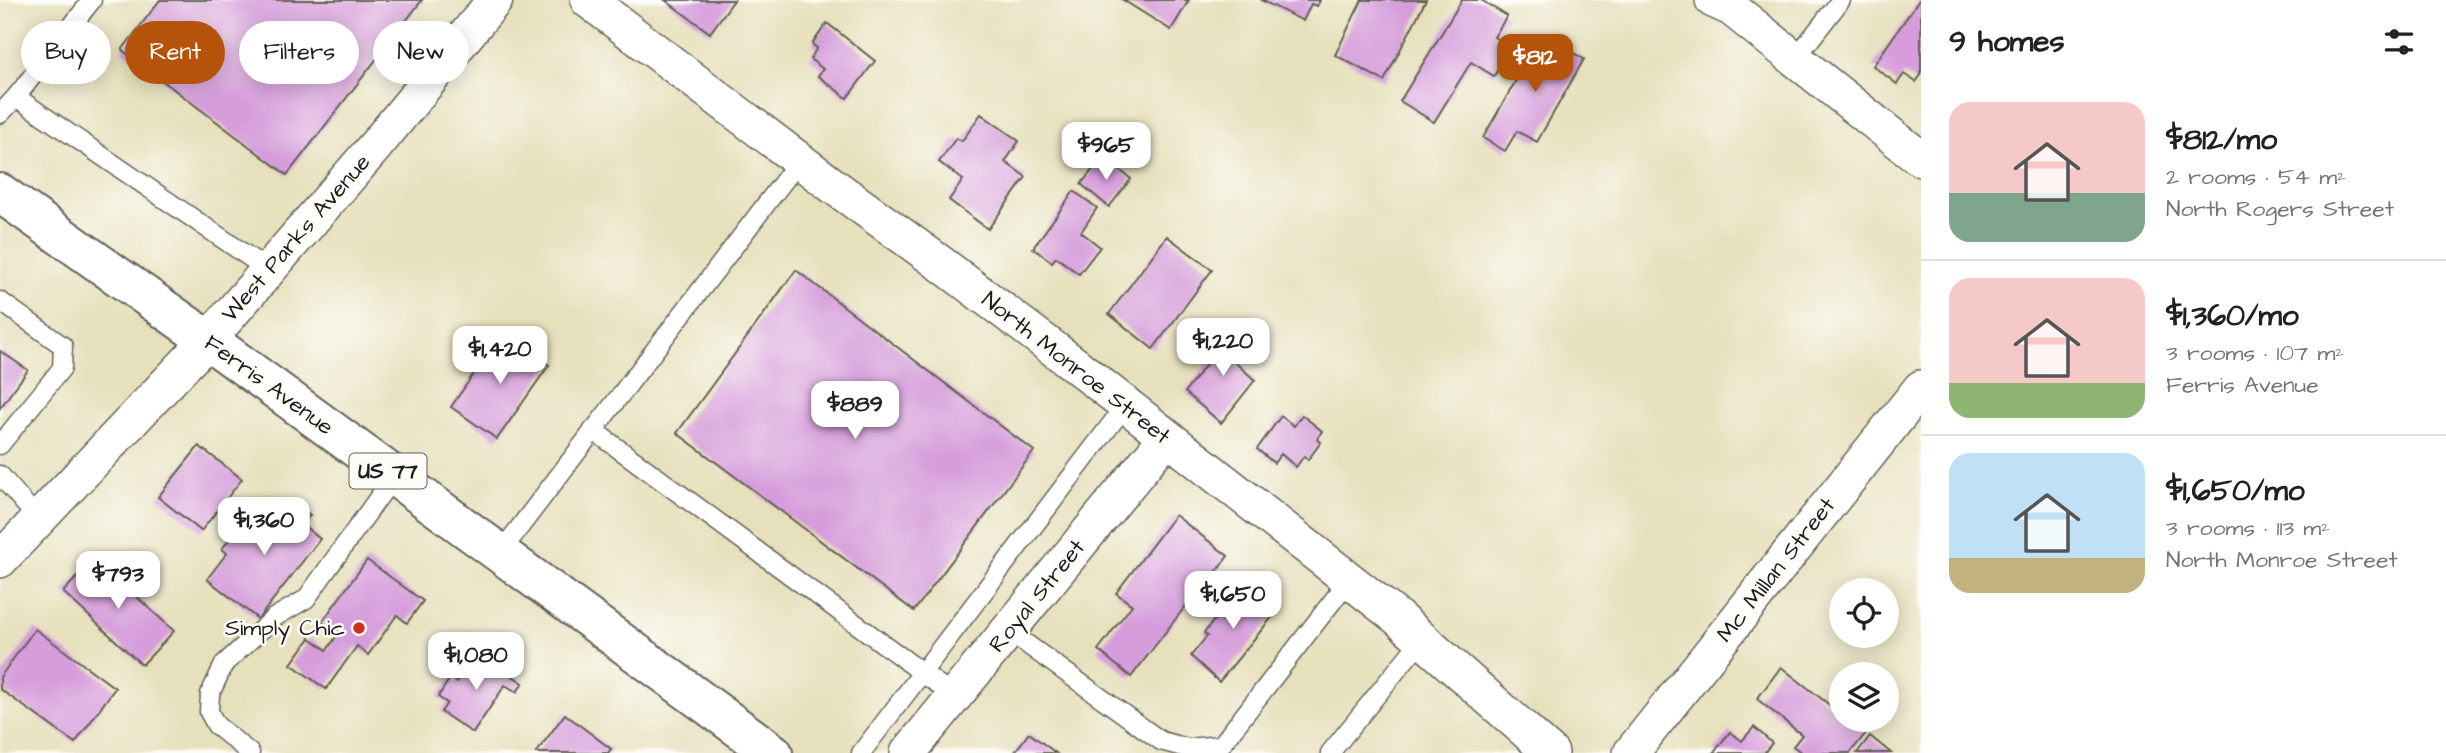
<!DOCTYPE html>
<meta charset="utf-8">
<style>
body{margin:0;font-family:"Architects Daughter",sans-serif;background:#f6f6f6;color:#202124;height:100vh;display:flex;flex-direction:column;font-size:26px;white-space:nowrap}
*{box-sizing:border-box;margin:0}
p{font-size:23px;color:#757577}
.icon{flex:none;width:38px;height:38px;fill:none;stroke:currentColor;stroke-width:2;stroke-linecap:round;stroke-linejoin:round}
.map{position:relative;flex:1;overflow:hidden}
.drawer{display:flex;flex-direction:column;background:#fff;width:525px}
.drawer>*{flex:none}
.top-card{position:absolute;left:21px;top:21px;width:665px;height:63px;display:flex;gap:14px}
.controls{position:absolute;left:1829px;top:578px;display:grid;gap:14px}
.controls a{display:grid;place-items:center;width:70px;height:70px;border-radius:50%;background:#fff;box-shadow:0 4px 18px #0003;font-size:35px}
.price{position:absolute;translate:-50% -60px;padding:0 16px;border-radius:14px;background:#fff;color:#222;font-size:23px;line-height:46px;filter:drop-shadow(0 2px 4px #0008)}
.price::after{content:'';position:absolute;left:50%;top:42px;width:21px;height:16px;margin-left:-10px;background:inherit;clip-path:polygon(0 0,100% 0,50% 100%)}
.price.active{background:#b45309;color:#fff}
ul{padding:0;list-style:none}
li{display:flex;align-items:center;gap:21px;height:175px;padding:0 28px}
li+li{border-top:2px solid #e0e0e0}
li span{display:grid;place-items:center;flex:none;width:196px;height:140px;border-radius:21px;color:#555}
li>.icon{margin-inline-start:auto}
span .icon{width:84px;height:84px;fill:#fffc;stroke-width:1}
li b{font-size:30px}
h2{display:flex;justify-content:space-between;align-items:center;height:84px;padding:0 28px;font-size:30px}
.tag{padding:0 24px;border-radius:32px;background:#fff;box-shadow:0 4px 18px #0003;font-size:24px;line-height:63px}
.tag.active{background:#b45309;color:#fff}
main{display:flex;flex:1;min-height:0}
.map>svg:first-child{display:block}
.building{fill:#d69cdb}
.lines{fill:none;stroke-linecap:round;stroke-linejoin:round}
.service-casing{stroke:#636154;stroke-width:21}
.minor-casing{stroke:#636154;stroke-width:38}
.primary-casing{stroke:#636154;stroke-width:42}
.service{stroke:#fff;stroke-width:18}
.minor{stroke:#fff;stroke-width:35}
.primary{stroke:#fff;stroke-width:38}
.poi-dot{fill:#c8321e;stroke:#fdfcf7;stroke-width:2.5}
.labels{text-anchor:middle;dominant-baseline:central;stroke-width:5;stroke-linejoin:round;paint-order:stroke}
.shield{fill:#fdfcf7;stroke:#605f5e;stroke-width:2}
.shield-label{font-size:21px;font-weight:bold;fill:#1c1c1c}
.street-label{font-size:23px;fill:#1c1c1c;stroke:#fdfcf7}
.poi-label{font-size:23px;fill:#1c1c1c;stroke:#fdfcf7;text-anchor:end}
</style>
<main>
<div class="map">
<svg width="1921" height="753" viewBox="0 0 1921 753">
<rect width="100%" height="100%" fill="#fdfcf7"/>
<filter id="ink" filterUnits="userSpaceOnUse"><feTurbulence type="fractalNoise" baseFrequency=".0143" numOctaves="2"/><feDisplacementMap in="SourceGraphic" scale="14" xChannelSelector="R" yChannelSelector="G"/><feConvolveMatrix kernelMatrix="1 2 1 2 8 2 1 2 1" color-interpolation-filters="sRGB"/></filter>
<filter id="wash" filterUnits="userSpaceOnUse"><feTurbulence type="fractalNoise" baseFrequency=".00686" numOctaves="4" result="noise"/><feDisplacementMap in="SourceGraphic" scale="28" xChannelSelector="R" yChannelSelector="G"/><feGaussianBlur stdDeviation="1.57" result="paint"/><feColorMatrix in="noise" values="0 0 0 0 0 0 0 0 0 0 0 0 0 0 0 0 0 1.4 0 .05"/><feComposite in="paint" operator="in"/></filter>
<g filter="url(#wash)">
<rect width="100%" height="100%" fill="#e6e0bc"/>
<g id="blocks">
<g class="building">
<polygon points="160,0 422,0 287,175 122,50"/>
<polygon points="665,0 734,0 710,33"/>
<polygon points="1123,0 1189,0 1171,30"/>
<polygon points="1261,0 1320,0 1317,6 1311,4 1303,21"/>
<polygon points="1362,0 1426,0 1384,81 1335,55"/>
<polygon points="1462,0 1481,0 1507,16 1494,37 1511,47 1494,76 1471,62 1434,122 1400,101"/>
<polygon points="1919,0 1921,0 1921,75 1916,82 1904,74 1897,84 1873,66"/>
<polygon points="827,23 875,61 847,98 818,76 823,69 810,59 817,48 812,44"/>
<polygon points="1542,35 1584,59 1537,142 1517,131 1505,151 1483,138"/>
<polygon points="981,114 1019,141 1005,162 1026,177 988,229 949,200 963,180 939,162 956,138 962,141"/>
<polygon points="1103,157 1131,179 1109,207 1081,184"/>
<polygon points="1074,191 1097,208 1081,232 1100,247 1079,274 1056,257 1052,262 1033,248"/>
<polygon points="1167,236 1212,270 1153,349 1109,314"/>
<polygon points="796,270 1034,451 914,611 677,433"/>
<polygon points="1237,324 1252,335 1232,360 1255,380 1221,423 1185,392"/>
<polygon points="502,333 549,365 497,439 451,407"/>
<polygon points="0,351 28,370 0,408"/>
<polygon points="1302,415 1322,431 1317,439 1321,442 1308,460 1304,456 1296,467 1281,454 1274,463 1257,449 1281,416 1294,426"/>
<polygon points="199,446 242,479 201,531 158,497"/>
<polygon points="269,499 285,511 293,502 310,515 303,525 320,539 258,619 207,579 227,553 222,549 234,533 239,538"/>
<polygon points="1175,515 1228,556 1195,601 1191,599 1131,677 1098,650 1132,605 1116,593"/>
<polygon points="95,558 174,631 142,665 63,592"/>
<polygon points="367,560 423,601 407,623 397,615 368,655 357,646 326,689 291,664 310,638 327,650 338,634 322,622"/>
<polygon points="1246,580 1269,598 1262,607 1273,616 1219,682 1191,656 1207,636 1204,633"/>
<polygon points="35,629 115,688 75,743 0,689 0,677"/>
<polygon points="477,652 523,683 517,692 505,685 473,733 441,712 447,703 438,697 450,678 457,682"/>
<polygon points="1781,667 1841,714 1841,719 1848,719 1866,733 1850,753 1802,753 1793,746 1802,735 1757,699"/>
<polygon points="565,714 611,749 608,753 536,753"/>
<polygon points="1754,727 1772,743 1764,753 1713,753 1730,732 1742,741"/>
<polygon points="1029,733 1056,753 1014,753"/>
<polygon points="1870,736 1891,753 1857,753"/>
</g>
</g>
</g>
<g filter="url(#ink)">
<use href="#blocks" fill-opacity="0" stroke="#636154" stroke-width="2"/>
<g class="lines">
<defs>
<g id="service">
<polyline points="1795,59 1841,0"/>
<polyline points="16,97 92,0"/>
<polyline points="0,114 16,97 268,270"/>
<polyline points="0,301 63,346 62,368 0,445"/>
<polyline points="593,430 954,696"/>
<polyline points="0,475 38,519"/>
<polyline points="500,553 799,161"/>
<polyline points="1010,632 1161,741 1187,748 1221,745 1349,580"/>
<polyline points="250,753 216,725 209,712 210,694 224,664 275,617 306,599 394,476"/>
<polyline points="861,753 1125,406"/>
<polyline points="1330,753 1422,639"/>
</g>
<g id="minor">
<polyline points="588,0 832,185 944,266 1074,364 1398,618 1551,753"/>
<polyline points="1713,0 1731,8 1921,159"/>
<polyline points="0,560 208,340 377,144 495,0"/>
<polyline points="908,753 1166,438"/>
<polyline points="1631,753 1921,388"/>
</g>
<polyline id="primary" points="0,193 208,340 773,753"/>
</defs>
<use href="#service" class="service-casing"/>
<use href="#minor" class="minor-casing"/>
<use href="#primary" class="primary-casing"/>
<use href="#service" class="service"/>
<use href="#minor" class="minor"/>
<use href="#primary" class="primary"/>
</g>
</g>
<circle class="poi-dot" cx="359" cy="628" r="7"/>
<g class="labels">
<rect class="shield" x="349.5" y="453.5" width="77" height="35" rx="5"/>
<g class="shield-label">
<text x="388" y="471">US 77</text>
</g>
<g class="street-label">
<text transform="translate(296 238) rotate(-49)">West Parks Avenue</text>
<text transform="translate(1076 368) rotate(38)">North Monroe Street</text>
<text transform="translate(269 385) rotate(36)">Ferris Avenue</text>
<text transform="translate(1776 570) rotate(-52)">Mc Millan Street</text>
<text transform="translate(1037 596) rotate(-51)">Royal Street</text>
</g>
<g class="poi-label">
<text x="345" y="628">Simply Chic</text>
</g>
</g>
</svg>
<div class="controls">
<a><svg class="icon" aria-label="locate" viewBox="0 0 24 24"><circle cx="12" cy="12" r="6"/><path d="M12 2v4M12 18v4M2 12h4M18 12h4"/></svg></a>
<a><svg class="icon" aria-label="layers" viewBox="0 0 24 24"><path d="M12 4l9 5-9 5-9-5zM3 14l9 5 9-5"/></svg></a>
</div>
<b class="price active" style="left:1535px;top:94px">$812</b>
<b class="price" style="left:1106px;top:182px">$965</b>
<b class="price" style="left:1223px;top:378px">$1,220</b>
<b class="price" style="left:500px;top:386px">$1,420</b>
<b class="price" style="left:855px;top:441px">$889</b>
<b class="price" style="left:264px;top:557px">$1,360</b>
<b class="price" style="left:118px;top:611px">$793</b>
<b class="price" style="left:1233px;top:631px">$1,650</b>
<b class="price" style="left:476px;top:692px">$1,080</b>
<div class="top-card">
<a class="tag">Buy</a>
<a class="tag active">Rent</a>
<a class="tag">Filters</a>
<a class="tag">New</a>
</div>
</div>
<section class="drawer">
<h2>9 homes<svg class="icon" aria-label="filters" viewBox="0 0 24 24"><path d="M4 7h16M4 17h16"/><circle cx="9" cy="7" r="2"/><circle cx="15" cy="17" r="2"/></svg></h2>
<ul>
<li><span style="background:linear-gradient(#f6c9c9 65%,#7fa58c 0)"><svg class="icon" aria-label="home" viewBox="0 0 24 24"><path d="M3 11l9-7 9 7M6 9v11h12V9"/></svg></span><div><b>$812/mo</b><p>2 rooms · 54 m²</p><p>North Rogers Street</p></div></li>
<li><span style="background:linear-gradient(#f6c9c9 75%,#8fb573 0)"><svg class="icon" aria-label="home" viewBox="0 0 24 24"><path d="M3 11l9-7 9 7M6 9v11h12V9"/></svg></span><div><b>$1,360/mo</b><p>3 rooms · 107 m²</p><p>Ferris Avenue</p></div></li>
<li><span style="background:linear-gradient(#bfe0f5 75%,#c2b280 0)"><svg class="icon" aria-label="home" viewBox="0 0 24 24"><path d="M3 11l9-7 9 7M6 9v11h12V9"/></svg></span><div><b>$1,650/mo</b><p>3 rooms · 113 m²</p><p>North Monroe Street</p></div></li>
</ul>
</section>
</main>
